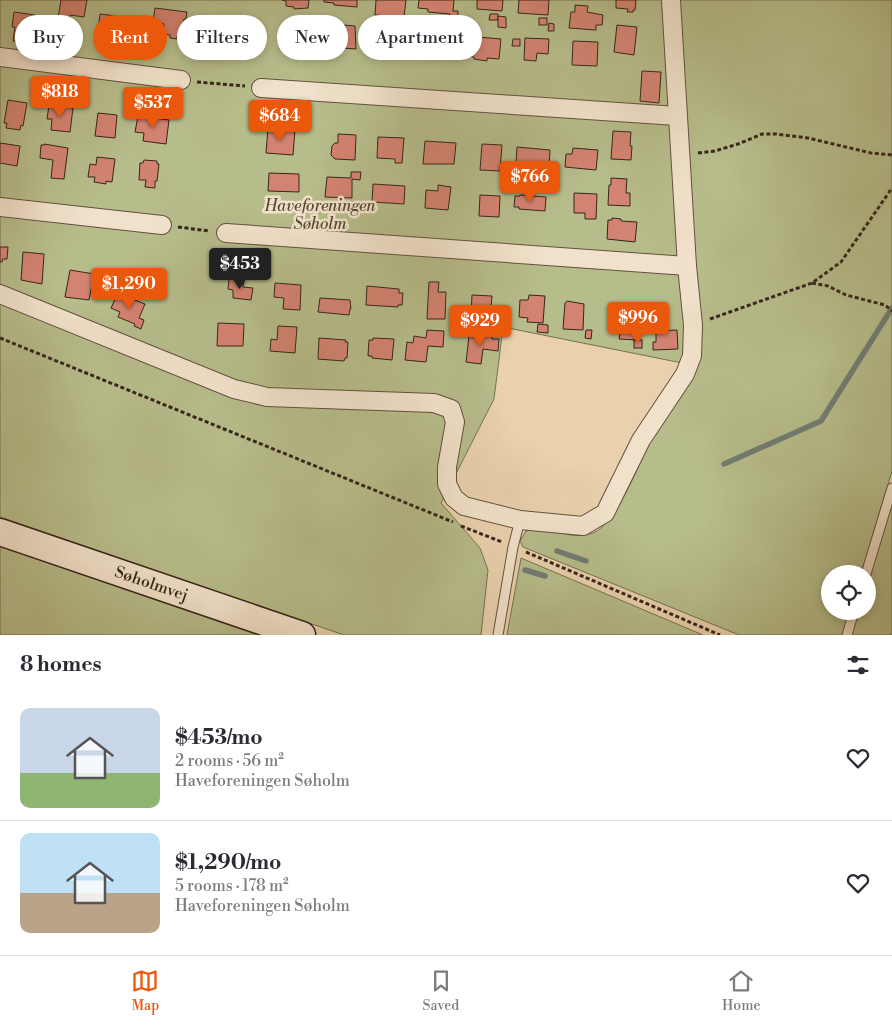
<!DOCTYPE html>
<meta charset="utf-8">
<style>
body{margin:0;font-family:"Libre Bodoni",serif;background:#f2f2f3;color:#2b2b33;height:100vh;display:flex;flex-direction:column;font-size:19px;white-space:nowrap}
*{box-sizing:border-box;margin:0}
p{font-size:16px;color:#7c7c81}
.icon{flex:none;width:28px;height:28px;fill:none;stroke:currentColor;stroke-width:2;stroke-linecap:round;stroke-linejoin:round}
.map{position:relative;height:635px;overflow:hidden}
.panel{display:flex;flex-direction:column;background:#fff;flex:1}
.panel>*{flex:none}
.guide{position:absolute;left:15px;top:15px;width:500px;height:45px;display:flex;gap:10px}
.buttons{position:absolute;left:821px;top:565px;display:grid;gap:10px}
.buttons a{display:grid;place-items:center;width:55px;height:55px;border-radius:50%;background:#fff;box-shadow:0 2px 8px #0003;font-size:25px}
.price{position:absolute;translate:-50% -42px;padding:0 11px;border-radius:5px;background:#ea580c;color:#fff;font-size:16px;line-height:32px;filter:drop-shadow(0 1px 2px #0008)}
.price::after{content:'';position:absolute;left:50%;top:30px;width:15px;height:11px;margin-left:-8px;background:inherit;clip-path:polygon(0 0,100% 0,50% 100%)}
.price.selected{background:#222;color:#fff}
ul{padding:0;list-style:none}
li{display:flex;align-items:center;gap:15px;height:125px;padding:0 20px}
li+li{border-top:1px solid #e1e1e2}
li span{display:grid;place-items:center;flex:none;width:140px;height:100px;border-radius:10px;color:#555}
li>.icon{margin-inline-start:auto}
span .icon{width:60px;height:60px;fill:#fffc;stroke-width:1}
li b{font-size:21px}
h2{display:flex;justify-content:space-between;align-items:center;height:60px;padding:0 20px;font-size:21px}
.pill{padding:0 18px;border-radius:22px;background:#fff;box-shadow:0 2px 8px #0003;font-size:18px;line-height:45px}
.pill.selected{background:#ea580c;color:#fff}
.tabs{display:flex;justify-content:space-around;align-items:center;height:70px;border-top:1px solid #e1e1e2;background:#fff;font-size:14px;color:#7c7c81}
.tabs a{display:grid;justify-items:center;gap:2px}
.tabs .selected{color:#ea580c}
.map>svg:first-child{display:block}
.green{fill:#b6bc8a;stroke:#777052}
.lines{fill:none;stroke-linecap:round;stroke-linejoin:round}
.stream{stroke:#717d72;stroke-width:5.5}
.building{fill:#d38371;stroke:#38251a}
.lane-casing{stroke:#64503f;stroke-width:11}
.street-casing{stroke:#64503f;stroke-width:20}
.secondary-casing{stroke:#38251a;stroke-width:29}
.path{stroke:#38251a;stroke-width:3;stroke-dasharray:4 2.5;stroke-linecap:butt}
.lane{stroke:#f1e1ca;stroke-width:9}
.street{stroke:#f1e1ca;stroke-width:18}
.secondary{stroke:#f1e1ca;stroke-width:26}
.labels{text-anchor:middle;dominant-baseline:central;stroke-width:5;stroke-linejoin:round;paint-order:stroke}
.park-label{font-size:16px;font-style:italic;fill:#584b36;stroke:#f1e1ca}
.street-label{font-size:16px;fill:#38251a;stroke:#f1e1ca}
</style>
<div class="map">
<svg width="892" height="635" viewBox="0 0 892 635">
<rect width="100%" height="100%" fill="#e9d1ad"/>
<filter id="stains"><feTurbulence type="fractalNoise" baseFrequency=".004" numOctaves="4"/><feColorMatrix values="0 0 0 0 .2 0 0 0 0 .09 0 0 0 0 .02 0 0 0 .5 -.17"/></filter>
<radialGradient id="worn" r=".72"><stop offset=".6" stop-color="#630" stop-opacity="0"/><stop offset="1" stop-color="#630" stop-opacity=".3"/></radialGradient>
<g class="green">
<path d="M0 0H892V471L861 574H830V611H850L843 635H739L523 547 520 541 526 531C548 524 570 542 593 533 617 523 637 467 649 444 664 417 681 392 697 366L503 327 494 399 441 503 480 548 488 570 481 635H344L0 517Z"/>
<polygon points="892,502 892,635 851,635 859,611 868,611 868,582"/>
<polygon points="0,546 266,635 0,635"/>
<polygon points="521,558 703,635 507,635"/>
</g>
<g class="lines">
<g class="stream">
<polyline points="724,464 821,421 892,308"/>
<polyline points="557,551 586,561"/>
<polyline points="525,570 545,576"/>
</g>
</g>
<g class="building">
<polygon points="61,0 87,0 84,17 70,15 70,20 58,18"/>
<polygon points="282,0 309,0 308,8 294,9 294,7 286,6 286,1"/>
<polygon points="324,0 357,0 357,7 334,5 334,3 324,2"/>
<polygon points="376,0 406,0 404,17 375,15"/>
<polygon points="419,0 454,0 453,11 458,11 458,22 450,22 450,14 428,12 428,9 418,8"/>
<polygon points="477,0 503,0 502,11 477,9"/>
<polygon points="519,0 549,0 548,15 518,13"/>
<polygon points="616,0 636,0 635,10 633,10 633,12 627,12 628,9 616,8"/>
<polygon points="575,5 588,6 587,12 603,15 602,25 596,25 596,30 569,28 571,12 575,12"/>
<polygon points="155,8 187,12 186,19 184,19 181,37 177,36 177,39 170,38 170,35 163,34 164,24 153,22"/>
<polygon points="14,12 35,15 31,44 13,41 15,27 12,27"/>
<polygon points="100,14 133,18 132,25 136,25 134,35 98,30"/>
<polygon points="490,14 498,14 498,20 489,20"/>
<polygon points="498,16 506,17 506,28 498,27"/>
<rect x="539" y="18" width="8" height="7"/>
<polygon points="549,23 554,24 554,31 548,31"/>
<polygon points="344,25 355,26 356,49 328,47 328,44 318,43 319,30 343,31"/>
<polygon points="401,25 411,25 410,36 401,35 399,53 373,51 374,30 401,32"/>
<polygon points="617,25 637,27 634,55 614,52"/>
<polygon points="281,29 307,30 306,42 309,42 309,49 306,49 306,51 280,49"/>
<polygon points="415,29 452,31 451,54 434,53 433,48 425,48 425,43 422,43 422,40 415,40"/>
<polygon points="462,31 468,31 467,36 501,39 499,59 487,58 487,61 474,59 474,57 458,54"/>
<polygon points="525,38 549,39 548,54 537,53 536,61 524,60"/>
<polygon points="513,39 520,39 520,46 512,46"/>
<polygon points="573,41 598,42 597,66 572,65"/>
<polygon points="26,46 36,47 35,53 26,52"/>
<polygon points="642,71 661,72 659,103 640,101"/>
<polygon points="8,100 27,103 23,126 21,125 20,130 6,128 7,123 4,123"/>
<polygon points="49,105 73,108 70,132 51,130 52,119 47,119"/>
<polygon points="98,113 117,115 115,138 95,136"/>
<polygon points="138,116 169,120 166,144 143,141 144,133 135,132"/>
<polygon points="268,128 295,130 293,155 266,153"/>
<polygon points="613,131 631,132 630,146 632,146 631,160 611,159"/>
<polygon points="338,134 356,135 355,160 335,159 331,155 332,146 335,143 338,143"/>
<polygon points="378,137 404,138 402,163 395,163 395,159 377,158"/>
<polygon points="425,141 456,143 454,164 423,164"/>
<polygon points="0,143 20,146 17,166 0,163"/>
<polygon points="44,144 68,148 64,179 51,178 53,160 40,158 41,145 44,145"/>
<polygon points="482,144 502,145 500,171 480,170"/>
<polygon points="517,147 550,150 549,167 516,164"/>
<polygon points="573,148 598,150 596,170 565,167 566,154 572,154"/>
<polygon points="97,157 115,159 112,182 106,181 106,184 94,182 95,177 88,177 90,164 96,165"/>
<polygon points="144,160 157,161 157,164 159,164 157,181 155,181 155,188 145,187 146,180 139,180 140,163 143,163"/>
<polygon points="351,172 361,172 360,180 352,179 352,198 325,197 327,177 351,178"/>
<polygon points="269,173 299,174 299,192 268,191"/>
<polygon points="611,178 627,179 626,193 630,193 630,206 608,205 609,185 611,185"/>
<polygon points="373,184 405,186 404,204 372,202"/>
<polygon points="438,185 451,187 448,210 425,208 426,190 438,191"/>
<polygon points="574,193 597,194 596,219 585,219 585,213 574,213"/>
<polygon points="480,195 500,196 499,217 479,216"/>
<polygon points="520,195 546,197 545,211 519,209 519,207 514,207 515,196 520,196"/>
<polygon points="612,218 621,219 621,221 637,222 635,242 607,239 608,220 612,220"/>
<polygon points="0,247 8,247 7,259 3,259 2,262 0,262"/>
<polygon points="23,252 44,254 42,284 21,280"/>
<polygon points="70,270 94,274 89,300 65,297"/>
<polygon points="229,279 244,281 243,287 253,288 251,300 233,298 233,290 228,289"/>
<polygon points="429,282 439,282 438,292 446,292 445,319 427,319"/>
<polygon points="275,283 301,285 300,310 283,309 284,298 274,297"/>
<polygon points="367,286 399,289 399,293 403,293 402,305 398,305 398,307 366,305"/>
<polygon points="117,295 126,299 127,297 145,304 139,318 144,320 141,329 134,326 135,324 118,317 120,312 111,308"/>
<polygon points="472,295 492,296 491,307 494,308 492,323 479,321 479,315 471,314"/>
<polygon points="529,295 545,296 543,323 527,322 528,318 519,317 520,300 528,300"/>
<polygon points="320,298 350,300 351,309 350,309 349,315 318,312"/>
<polygon points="567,301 584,304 583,330 563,329 565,303"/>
<polygon points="458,307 467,308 466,318 462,318 462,321 457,320"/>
<polygon points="615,315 638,316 637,340 619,339 620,333 614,332"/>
<polygon points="218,323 244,324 243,346 217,346"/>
<polygon points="538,324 548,325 548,333 537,332"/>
<polygon points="278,326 297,327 295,353 270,351 271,339 277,340"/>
<polygon points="427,330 444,331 443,347 428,346 426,362 405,360 407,342 413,343 414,336 426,338"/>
<polygon points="586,330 592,330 591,339 585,338"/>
<polygon points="677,330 678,349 653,350 653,342 656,342 656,331"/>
<polygon points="475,333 492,335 492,339 499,339 498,351 483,349 481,364 466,362 469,336 474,337"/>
<polygon points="319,338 346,340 345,342 348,342 347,358 345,358 344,361 318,359"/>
<polygon points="373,338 394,339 392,360 372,358 372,356 368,356 369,340 373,340"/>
<rect x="634" y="340" width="8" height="8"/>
</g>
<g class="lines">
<defs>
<g id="lane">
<polyline points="866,574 892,488"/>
<polyline points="498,635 513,547 520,520"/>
<polyline points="847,635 854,611"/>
</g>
<g id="street">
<polyline points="0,57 181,80"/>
<polyline points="261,88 677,116"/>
<polyline points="0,207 162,225"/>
<polyline points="226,233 687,266"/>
<polyline points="0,294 234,389 267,397 434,403 451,409 455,422 447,467 447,484 454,498 464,506 520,520 583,526 605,513 641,440 685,374 692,356 693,325 687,266 671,0"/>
</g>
<g id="secondary">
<path id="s1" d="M0 532 302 635"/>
</g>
</defs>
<use href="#lane" class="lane-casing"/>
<use href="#street" class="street-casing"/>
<use href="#secondary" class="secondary-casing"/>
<g class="path">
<polyline points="197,82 245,86"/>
<polyline points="698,153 715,151 738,144 762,134 776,134 808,138 871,153 892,155"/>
<polyline points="178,227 209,231"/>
<polyline points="812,283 828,286 846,295 885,305 892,311"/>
<polyline points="710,319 812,283 841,262 892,188"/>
<polyline points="0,338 453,522"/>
<polyline points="461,526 502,542"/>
<polyline points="526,552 720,635"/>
</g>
<use href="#lane" class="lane"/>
<use href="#street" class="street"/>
<use href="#secondary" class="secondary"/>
</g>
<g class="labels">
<g class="park-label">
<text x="320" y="206">Haveforeningen<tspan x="320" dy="18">Søholm</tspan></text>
</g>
<g class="street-label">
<text stroke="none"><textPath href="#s1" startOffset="160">Søholmvej</textPath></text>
</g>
</g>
<rect width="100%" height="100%" filter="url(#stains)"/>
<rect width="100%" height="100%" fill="url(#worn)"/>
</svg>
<div class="buttons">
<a><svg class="icon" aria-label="locate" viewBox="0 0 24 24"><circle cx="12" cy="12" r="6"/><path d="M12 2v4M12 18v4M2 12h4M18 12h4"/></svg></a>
</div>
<b class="price" style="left:60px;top:118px">$818</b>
<b class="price" style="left:153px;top:129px">$537</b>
<b class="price" style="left:280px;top:142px">$684</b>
<b class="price" style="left:530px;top:203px">$766</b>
<b class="price selected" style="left:240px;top:290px">$453</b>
<b class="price" style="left:129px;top:310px">$1,290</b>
<b class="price" style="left:638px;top:344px">$996</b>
<b class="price" style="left:480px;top:347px">$929</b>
<div class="guide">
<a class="pill">Buy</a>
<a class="pill selected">Rent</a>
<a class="pill">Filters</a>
<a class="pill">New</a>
<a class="pill">Apartment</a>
</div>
</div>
<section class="panel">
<h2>8 homes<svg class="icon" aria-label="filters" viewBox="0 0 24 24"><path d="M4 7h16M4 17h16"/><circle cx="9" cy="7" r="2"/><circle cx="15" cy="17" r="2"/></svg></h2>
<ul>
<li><span style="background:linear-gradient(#c9d6e8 65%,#8fb573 0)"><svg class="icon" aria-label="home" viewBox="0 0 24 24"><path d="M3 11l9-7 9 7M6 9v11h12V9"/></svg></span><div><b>$453/mo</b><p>2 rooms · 56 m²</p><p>Haveforeningen Søholm</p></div><svg class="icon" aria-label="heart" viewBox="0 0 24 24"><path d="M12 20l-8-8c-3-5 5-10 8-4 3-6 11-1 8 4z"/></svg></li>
<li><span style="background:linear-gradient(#bfe0f5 60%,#b9a48a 0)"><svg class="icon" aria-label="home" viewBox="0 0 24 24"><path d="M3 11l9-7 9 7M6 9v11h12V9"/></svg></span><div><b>$1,290/mo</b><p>5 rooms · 178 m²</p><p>Haveforeningen Søholm</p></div><svg class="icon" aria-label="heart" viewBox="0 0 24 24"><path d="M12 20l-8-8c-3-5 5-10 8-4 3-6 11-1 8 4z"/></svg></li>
</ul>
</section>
<nav class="tabs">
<a class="selected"><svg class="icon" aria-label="map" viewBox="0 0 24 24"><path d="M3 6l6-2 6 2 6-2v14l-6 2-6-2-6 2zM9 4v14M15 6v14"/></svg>Map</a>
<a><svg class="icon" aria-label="saved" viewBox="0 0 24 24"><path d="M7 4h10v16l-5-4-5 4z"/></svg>Saved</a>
<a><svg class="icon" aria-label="home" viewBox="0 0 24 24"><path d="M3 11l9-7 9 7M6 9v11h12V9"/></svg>Home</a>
</nav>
